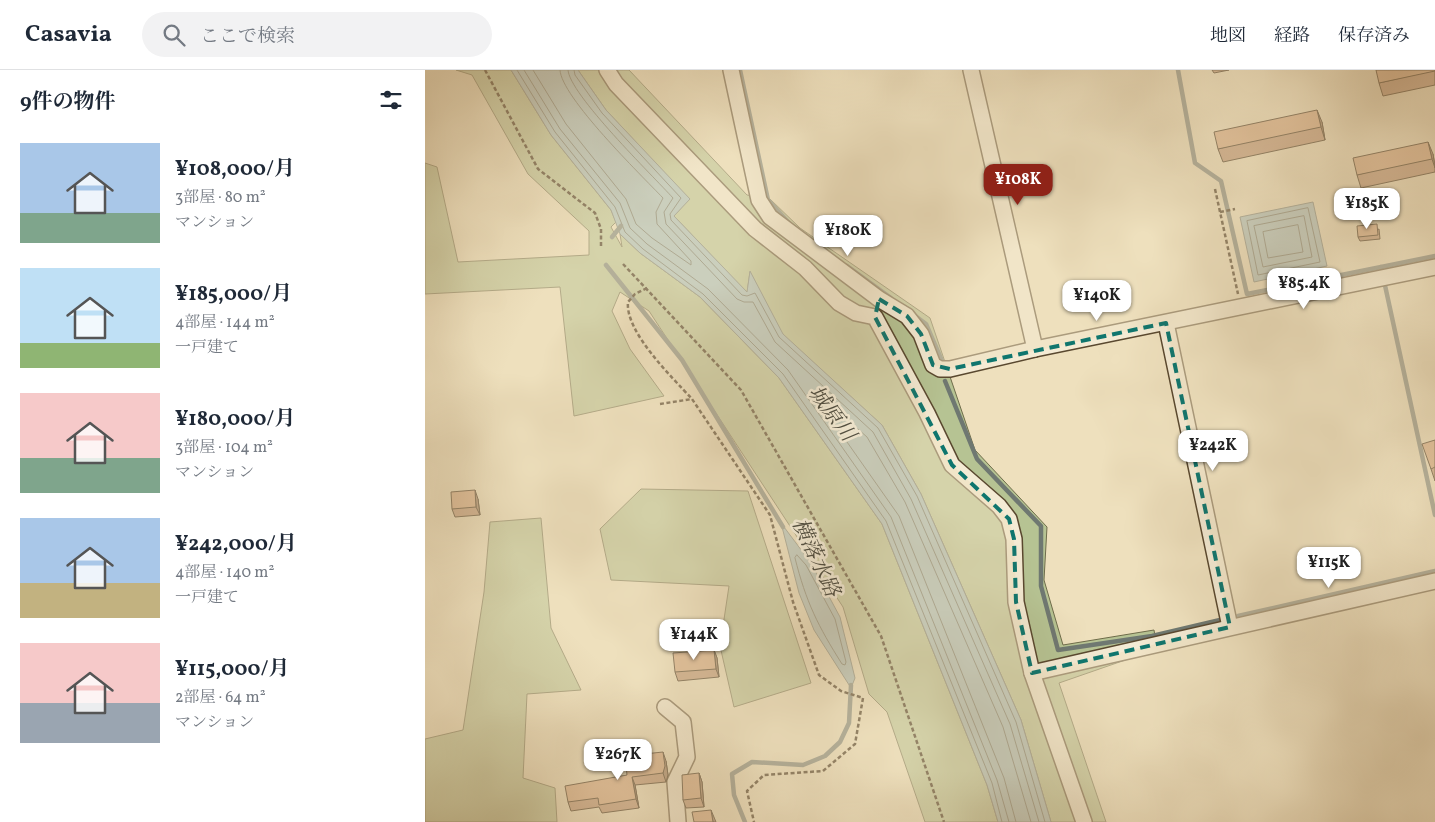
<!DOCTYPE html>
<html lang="ja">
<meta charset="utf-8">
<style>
body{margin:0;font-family:Vollkorn,"Noto Serif JP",serif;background:#f2f2f3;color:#1f2937;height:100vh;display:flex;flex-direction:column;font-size:19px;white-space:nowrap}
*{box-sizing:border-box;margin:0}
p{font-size:16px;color:#747a83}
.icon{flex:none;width:28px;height:28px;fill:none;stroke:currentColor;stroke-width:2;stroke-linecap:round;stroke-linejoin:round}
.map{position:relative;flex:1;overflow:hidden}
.side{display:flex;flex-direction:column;background:#fff;width:425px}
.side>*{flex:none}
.price{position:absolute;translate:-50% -42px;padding:0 11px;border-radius:10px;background:#fff;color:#222;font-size:16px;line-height:32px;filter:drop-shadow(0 1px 2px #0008)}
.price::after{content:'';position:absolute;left:50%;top:30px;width:15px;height:11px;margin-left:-8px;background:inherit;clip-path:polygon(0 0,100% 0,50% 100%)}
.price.current{background:#8f2418;color:#fff}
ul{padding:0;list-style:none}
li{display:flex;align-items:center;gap:15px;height:125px;padding:0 20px}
li span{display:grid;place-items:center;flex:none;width:140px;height:100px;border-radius:0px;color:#555}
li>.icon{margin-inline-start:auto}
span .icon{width:60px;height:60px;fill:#fffc;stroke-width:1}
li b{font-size:21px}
h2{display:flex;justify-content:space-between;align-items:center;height:60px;padding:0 20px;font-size:21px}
header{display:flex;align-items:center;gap:30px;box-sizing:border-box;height:70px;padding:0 25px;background:#fff;border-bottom:1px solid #e0e1e3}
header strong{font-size:24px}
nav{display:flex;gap:28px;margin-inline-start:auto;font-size:18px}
.search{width:350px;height:45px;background:#f2f2f3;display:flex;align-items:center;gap:12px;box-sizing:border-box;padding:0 18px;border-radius:28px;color:#747a83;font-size:19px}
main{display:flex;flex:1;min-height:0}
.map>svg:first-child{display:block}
.green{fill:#b6c393;stroke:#6e6c4a}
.water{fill:#9fbabd;stroke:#6f7871}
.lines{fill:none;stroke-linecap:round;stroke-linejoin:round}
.shore{stroke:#63685e;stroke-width:1}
.stream{stroke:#6f7871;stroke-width:4.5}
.minor-casing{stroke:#59482f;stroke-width:18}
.path{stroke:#271500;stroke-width:2.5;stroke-dasharray:4 2.5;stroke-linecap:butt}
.minor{stroke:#f4ebd4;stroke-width:15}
.wall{fill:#b88b68;stroke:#271500}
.shaded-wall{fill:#967155;stroke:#271500}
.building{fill:#d6a279;stroke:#271500}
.marked{fill:none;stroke:#0f766e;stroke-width:4;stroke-dasharray:10 6;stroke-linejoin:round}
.labels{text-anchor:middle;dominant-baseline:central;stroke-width:5;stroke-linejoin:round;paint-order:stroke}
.water-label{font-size:21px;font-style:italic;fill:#514f42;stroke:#f4ebd4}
</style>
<header>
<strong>Casavia</strong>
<div class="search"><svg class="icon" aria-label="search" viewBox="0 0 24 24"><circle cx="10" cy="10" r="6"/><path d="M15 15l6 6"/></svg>ここで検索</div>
<nav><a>地図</a><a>経路</a><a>保存済み</a></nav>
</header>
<main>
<section class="side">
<h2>9件の物件<svg class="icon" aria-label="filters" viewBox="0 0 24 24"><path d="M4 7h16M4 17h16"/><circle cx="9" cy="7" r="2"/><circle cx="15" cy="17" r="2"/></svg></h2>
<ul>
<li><span style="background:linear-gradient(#a9c7e8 70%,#7fa58c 0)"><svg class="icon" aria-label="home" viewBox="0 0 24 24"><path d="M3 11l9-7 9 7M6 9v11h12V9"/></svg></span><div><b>¥108,000/月</b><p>3部屋 · 80 m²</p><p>マンション</p></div></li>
<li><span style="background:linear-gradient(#bfe0f5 75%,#8fb573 0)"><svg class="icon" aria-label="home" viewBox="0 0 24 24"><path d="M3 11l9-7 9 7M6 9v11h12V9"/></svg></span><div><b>¥185,000/月</b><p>4部屋 · 144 m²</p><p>一戸建て</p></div></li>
<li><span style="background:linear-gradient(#f6c9c9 65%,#7fa58c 0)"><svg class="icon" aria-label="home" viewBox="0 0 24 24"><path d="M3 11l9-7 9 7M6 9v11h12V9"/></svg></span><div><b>¥180,000/月</b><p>3部屋 · 104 m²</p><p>マンション</p></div></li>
<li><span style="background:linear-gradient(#a9c7e8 65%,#c2b280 0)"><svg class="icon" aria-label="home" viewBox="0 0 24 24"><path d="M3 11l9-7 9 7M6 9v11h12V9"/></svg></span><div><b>¥242,000/月</b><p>4部屋 · 140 m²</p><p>一戸建て</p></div></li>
<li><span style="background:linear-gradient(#f6c9c9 60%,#9aa5b1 0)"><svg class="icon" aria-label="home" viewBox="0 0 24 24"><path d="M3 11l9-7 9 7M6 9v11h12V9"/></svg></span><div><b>¥115,000/月</b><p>2部屋 · 64 m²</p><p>マンション</p></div></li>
</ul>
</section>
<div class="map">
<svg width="1010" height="752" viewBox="0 0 1010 752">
<rect width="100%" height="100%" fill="#eee0bd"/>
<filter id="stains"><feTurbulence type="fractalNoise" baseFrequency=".004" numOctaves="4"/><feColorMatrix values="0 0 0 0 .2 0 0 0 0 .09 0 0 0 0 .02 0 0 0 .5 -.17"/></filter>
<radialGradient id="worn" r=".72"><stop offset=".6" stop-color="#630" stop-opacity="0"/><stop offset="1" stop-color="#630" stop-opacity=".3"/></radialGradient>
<g class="green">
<polygon points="31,0 86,0 126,65 186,140 191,152 186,157 197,177 195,164 215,183 275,227 354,308 457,454 562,715 573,752 500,752 462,642 444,624 418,537 224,241 195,222 187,241 205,279 239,326 149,346 135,217 0,224 0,93 12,97 33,192 164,185 164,161 103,104 47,5"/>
<polygon points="153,0 204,0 322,125 345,129 375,158 505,248 550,380 622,457 619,510 638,575 729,560 732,579 634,613 681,752 626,752 596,650 496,424 457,355 357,264 325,202 322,223 249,146 264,129 181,40"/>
<polygon points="216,419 323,421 386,613 309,637 295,576 304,516 186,510 175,459"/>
<polygon points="116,448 126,558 156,620 102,624 98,708 130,718 132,752 0,752 0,669 38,660 59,522 65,452"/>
</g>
<g class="water">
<polygon points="86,0 153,0 181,40 265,129 249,146 322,222 325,201 358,264 457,355 496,424 596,650 626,752 573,752 562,715 457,454 354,308 275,227 215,183 195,164 186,140 126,65"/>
<polygon points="888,132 902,196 829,212 815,147"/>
<polygon points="356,453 386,493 415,547 430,608 426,618 389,560 374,523"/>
</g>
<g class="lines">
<g class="shore">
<polyline points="92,0 130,62 190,137 200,162 218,179 278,224 358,304 461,451 567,713 577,752"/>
<polyline points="99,0 135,59 195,133 205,158 222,174 283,219 363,300 466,447 572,710 584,752"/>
<path d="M108 0 141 54 201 129 211 154 227 168 266 195V191L232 154 231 142 238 128C216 105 136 27 135 0"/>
<path d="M143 0C144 24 228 106 248 128L239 142 241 154 312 229 319 232H328L350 272 448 362 486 429 585 654 614 752"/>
<polyline points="149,0 150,5 177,43 256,128 245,144 246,150 317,225 322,226 330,223 354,267 453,358 492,426 591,652 620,752"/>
<polygon points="883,138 895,192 833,205 822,151"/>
<polygon points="879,146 887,187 838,197 829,156"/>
<polygon points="873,155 878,182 843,188 838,162"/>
<path d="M372 485 381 495 410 549 421 592 420 595 417 594C393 556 381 532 370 488Z"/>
<polyline points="591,752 579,708 474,446 389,325 390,321 442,367 480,432 578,657 606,752"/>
</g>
<g class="stream">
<polyline points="315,0 343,130 364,153"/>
<polyline points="753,0 770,93 796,111 822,224 956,197 1010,445"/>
<polyline points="187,167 196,156"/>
<polyline points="181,195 257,290 358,457"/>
<polyline points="422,196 466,228"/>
<polyline points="956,197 1010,186"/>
<polyline points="489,245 501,254 517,291"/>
<polyline points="520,311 552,389 616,456 616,516 633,580 727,566 795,550"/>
<polyline points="813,546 1010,501"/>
<polyline points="320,752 309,725 307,704 327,692 378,695 400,686 415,672 424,653 426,615"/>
</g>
<defs>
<g id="minor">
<polyline points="182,0 191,14 330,159 380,198 414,233 431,243 450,247 502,343 527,395 574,436 584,449 589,469 591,532 607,603 659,752"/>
<polyline points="306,0 334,130 345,147 454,229 482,246 496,264 508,295 515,299 525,299 610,279 1010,197"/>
<polyline points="546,0 610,279"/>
<polyline points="741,253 805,557"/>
<polyline points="607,603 1010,511"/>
<polyline points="240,637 258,652 262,687 250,712 253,752"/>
</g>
</defs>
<use href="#minor" class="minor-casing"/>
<g class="path">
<polyline points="60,0 113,99 170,143 176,159 176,177"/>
<polyline points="790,119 813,224"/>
<polyline points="795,142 810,139"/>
<polyline points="198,194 316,320 456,566 519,752"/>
<path d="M222 218 210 224 203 232C200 262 247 307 267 329"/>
<polyline points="235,334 267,329 345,445 368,532 394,605 416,621 438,628 430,674 398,701 339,705 322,721 329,752"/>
</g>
<use href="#minor" class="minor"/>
</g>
<g class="wall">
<polygon points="787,0 804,0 789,3"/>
<polygon points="1010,0 1010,15 958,26 954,13"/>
<polygon points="897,52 900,70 798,92 793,79"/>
<polygon points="1008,84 1010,95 1010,102 936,118 932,105"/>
<polygon points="954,159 955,169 935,171 933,167"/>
<polygon points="1010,370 1010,411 1006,399"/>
<polygon points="53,429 55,445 30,447 27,439"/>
<polygon points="289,580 292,588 294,607 253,611 250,602"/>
<polygon points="241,691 243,705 241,712 210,715 214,738 177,743 174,737 146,741 143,732 202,705"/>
<polygon points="274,703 277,712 279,737 261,738 258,730"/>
</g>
<g class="shaded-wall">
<polygon points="892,40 897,52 900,70 896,57"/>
<polygon points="1003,72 1008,84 1010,98 1007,89"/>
<polygon points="50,420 53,429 55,445 51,437"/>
<polygon points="289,580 292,588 294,607 291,599"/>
<polygon points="238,682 241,691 243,705 241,712 238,703"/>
<polygon points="274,703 277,712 279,737 276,728"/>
<polygon points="207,707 210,715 214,738 211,729"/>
<polygon points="286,740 291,752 288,752"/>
</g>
<g class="building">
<polygon points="951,0 1010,0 1010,1 954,13"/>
<polygon points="892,40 896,57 793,79 789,62"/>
<polygon points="1003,72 1007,89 932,105 928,88"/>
<polygon points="952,154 953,165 933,167 932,156"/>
<polygon points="1010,370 1010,397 1006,399 997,374"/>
<polygon points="50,420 51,437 27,439 26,422"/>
<polygon points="289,580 291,599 250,602 248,583"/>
<polygon points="238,682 240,696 238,703 207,707 211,729 174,735 173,728 143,732 140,716 202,705 200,686"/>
<polygon points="274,703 276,728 258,730 257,705"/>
<polygon points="286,740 288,752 269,752 267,742"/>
</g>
<path d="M0 0H1010V752H0ZM454 229 482 246 496 264 508 295 525 299 741 253 805 557 607 603 591 532 589 469 584 449 527 395 450 247Z" fill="#eee0bd" fill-opacity=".55" fill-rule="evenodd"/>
<path class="marked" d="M454 229 482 246 496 264 508 295 525 299 741 253 805 557 607 603 591 532 589 469 584 449 527 395 450 247Z"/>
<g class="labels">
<g class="water-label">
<text transform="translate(406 344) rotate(53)">城原川</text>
<text transform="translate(390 488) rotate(65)">横落水路</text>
</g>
</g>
<rect width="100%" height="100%" filter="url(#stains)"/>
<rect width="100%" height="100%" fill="url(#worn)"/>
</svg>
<b class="price current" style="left:593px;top:136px">¥108K</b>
<b class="price" style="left:942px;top:160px">¥185K</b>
<b class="price" style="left:423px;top:187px">¥180K</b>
<b class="price" style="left:879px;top:240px">¥85.4K</b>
<b class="price" style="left:672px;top:252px">¥140K</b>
<b class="price" style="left:788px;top:402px">¥242K</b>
<b class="price" style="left:904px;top:519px">¥115K</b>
<b class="price" style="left:269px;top:591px">¥144K</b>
<b class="price" style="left:193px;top:711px">¥267K</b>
</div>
</main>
